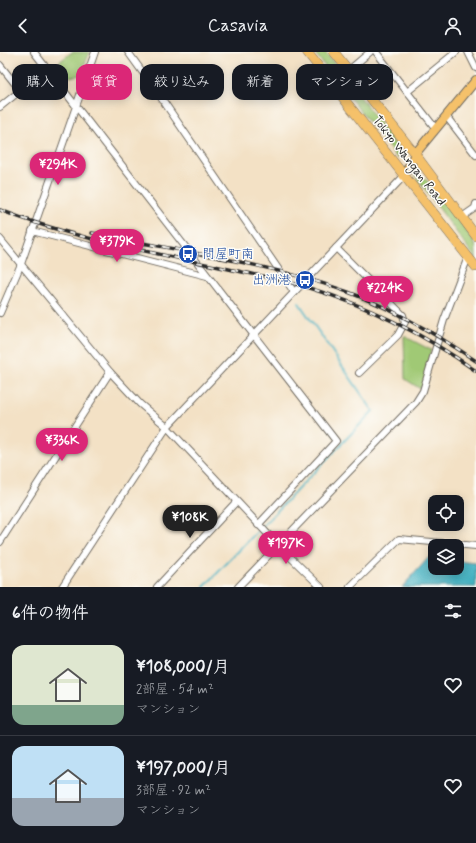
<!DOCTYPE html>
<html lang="ja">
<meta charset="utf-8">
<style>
body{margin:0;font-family:Mynerve,"Klee One",sans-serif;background:#242831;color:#f1f3f6;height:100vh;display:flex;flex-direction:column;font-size:15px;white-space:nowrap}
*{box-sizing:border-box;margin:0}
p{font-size:13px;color:#9ea1a6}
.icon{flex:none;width:22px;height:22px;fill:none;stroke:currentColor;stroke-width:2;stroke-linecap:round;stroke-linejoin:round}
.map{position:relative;height:535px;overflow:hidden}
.sheet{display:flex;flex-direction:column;background:#171b24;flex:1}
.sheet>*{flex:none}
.guide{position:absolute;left:12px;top:12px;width:452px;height:36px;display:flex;gap:8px}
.controls{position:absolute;left:428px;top:443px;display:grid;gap:8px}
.controls a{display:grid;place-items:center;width:36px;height:36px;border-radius:8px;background:#171b24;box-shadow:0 2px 10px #0003;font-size:20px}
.price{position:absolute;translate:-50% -34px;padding:0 9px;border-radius:14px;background:#db2777;color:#fff;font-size:13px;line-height:26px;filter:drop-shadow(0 1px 2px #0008)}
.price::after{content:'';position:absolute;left:50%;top:24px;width:12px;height:9px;margin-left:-6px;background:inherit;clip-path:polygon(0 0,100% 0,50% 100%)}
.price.on{background:#222;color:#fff}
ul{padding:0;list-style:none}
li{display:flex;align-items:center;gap:12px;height:100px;padding:0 12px}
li+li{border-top:1px solid #363941}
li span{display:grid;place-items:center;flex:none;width:112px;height:80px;border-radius:12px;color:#555}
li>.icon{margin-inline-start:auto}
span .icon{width:48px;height:48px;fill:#fffc;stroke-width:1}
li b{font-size:17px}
h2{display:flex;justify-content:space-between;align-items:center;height:48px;padding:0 12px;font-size:17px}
.tag{padding:0 14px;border-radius:12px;background:#171b24;box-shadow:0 2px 10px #0003;font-size:14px;line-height:36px}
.tag.on{background:#db2777;color:#fff}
header{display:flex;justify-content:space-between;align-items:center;height:52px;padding:0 12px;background:#171b24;font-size:18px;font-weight:600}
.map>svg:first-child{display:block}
.green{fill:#a0c975;stroke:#667a50}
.water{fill:#44b1c1;stroke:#386e76}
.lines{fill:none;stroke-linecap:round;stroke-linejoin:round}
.stream{stroke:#44b1c1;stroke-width:2}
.minor-casing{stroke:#716b61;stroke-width:8}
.major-casing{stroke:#716b61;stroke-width:10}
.highway-casing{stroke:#716b61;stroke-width:10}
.minor{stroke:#fff;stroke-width:6}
.major{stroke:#f5c16b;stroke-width:8}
.highway{stroke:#f5c16b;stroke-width:9}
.rail-casing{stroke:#2b2b2b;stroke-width:3.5}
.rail{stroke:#fdfcf7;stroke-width:2;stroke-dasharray:6;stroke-linecap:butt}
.labels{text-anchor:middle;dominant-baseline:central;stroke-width:3;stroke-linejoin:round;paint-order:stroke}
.street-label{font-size:13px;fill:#2b2b2b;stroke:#fdfcf7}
.transit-label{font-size:13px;fill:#164399;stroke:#fdfcf7;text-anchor:start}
</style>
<header><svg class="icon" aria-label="back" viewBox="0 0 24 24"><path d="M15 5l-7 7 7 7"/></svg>Casavia<svg class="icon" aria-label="person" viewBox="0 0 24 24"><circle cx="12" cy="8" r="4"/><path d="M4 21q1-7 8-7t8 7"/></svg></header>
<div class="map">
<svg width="476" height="535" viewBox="0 0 476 535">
<rect width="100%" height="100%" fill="#fdfcf7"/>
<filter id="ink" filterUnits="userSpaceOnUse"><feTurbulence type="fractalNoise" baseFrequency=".025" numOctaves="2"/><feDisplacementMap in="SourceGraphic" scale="8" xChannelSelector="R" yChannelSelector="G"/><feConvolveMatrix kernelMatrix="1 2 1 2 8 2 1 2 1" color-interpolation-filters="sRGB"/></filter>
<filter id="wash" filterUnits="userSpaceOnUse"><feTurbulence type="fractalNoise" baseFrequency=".012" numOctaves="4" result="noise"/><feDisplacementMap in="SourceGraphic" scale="16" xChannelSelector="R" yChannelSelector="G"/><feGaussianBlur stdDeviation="0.9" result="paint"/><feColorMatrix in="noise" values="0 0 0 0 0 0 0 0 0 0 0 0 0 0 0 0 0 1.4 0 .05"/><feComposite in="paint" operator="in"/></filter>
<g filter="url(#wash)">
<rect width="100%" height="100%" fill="#f3e1c5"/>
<g class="green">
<polygon points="72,0 90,0 80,23 70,25 59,10"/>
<path d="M314 0H325C353 33 376 68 403 102L402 104 397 106Z"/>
<path d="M415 119C425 121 469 180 475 192 476 196 476 202 476 207L414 122Z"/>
<polygon points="404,284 431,298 422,338 405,327"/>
</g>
<polygon class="water" points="430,504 435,505 435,516 457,516 457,509 476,511 476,535 402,535"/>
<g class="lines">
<polyline class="stream" points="204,535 373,359 299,251"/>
</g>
</g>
<g filter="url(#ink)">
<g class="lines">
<defs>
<g id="minor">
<polyline points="34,0 336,389 258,473"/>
<polyline points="128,0 164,50 294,240"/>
<polyline points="376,0 436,77"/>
<polyline points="468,0 476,16"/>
<polyline points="0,13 20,38"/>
<polyline points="349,18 370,0"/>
<polyline points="407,40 456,0"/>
<polyline points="0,55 47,17"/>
<polyline points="446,64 476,103"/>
<polyline points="462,165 475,156 476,152"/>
<polyline points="32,179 207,224"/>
<polyline points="0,187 110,320 140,352 167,375 278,493 321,535"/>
<polyline points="336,196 403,263 405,270 398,283 359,321"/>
<polyline points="0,261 21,212 95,0"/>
<polyline points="0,490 110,320"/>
<polyline points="62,535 167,375 404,124"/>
<polyline points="157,535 236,450"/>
<polyline points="238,535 416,350 423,339 444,268 468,205"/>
<polyline points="350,535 399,487 476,494"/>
</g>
<polyline id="major" points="404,124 415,102 476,28"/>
<g id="highway">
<polyline points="307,0 476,215"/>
<polyline points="334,0 415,102 476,184"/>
</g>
</defs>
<use href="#minor" class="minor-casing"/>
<use href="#major" class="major-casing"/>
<use href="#highway" class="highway-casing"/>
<use href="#minor" class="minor"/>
<use href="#major" class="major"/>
<use href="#highway" class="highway"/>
<defs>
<g id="rail">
<path d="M0 158C76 188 158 201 238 219 261 224 285 228 309 236 369 254 425 283 476 319"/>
<path d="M92 181C177 199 266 210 348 240 394 257 436 282 476 309"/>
</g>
</defs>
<use href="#rail" class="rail-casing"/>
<use href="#rail" class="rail"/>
</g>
</g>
<defs>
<symbol id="bus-disc" viewBox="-11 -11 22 22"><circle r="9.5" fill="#1a4fb4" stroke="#fdfcf7"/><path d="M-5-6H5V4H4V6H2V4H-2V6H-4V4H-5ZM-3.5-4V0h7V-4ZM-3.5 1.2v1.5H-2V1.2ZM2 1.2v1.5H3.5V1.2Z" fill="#fff"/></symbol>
</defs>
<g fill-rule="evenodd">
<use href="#bus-disc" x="177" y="191" width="22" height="22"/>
<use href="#bus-disc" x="294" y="217" width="22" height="22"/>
</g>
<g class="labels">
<g class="street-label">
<text transform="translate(409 109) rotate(52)">Tokyo Wangan Road</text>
</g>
<g class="transit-label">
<text x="202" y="202">問屋町南</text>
<text x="291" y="228" text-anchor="end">出洲港</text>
</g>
</g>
</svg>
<div class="controls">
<a><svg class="icon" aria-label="locate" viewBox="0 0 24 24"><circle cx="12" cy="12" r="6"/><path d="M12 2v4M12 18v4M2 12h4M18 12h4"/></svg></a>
<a><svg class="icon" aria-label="layers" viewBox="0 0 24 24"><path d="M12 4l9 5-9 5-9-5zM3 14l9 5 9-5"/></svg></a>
</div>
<b class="price" style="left:58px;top:134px">¥294K</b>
<b class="price" style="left:117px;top:211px">¥379K</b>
<b class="price" style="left:385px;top:258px">¥224K</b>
<b class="price" style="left:62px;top:410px">¥336K</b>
<b class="price on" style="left:190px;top:487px">¥108K</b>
<b class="price" style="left:286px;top:513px">¥197K</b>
<div class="guide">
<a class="tag">購入</a>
<a class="tag on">賃貸</a>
<a class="tag">絞り込み</a>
<a class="tag">新着</a>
<a class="tag">マンション</a>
</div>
</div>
<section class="sheet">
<h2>6件の物件<svg class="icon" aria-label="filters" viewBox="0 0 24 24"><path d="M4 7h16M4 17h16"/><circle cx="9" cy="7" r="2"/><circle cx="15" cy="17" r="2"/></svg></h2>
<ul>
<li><span style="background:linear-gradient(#dfe7d0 75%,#7fa58c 0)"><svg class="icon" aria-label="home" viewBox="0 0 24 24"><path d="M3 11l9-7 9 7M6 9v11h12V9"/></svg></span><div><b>¥108,000/月</b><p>2部屋 · 54 m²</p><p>マンション</p></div><svg class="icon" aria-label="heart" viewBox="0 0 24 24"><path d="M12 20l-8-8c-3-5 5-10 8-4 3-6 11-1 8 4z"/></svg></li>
<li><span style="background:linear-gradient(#bfe0f5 65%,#9aa5b1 0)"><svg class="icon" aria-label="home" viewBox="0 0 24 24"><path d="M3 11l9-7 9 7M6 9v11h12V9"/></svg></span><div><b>¥197,000/月</b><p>3部屋 · 92 m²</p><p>マンション</p></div><svg class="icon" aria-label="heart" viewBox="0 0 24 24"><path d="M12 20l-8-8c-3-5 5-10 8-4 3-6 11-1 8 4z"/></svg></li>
</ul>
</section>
